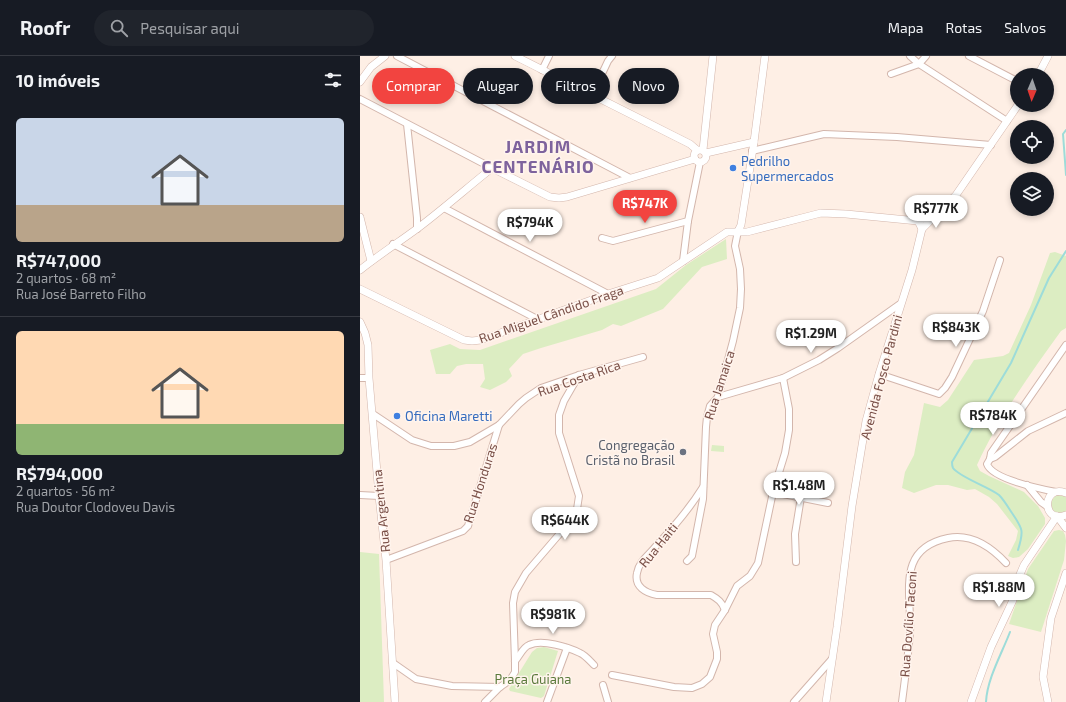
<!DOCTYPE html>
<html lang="pt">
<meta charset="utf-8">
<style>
body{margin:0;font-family:"Exo 2",sans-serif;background:#20242c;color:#f1f3f6;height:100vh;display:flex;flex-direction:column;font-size:15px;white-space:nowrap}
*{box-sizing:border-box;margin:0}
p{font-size:13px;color:#9ea1a6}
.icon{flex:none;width:22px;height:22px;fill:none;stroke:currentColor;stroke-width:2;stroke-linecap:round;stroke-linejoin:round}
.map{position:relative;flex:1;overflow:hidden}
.details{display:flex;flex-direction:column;background:#171b24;width:360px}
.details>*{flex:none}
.hud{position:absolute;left:12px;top:12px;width:380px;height:36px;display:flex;gap:8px}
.needle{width:26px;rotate:182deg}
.tools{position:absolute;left:650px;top:12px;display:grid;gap:8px}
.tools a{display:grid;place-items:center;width:44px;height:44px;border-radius:50%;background:#171b24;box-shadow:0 2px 6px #0003;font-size:20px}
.price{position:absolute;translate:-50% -34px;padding:0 9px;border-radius:14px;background:#fff;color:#222;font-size:13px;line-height:26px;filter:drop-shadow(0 1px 2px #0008)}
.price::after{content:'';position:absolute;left:50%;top:24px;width:12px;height:9px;margin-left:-6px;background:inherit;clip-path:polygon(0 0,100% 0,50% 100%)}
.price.selected{background:#f24440;color:#fff}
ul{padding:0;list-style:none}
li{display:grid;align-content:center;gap:8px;height:212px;padding:0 16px}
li+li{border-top:1px solid #363941}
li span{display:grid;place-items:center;height:124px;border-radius:6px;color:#555}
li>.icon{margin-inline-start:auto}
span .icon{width:72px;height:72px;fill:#fffc;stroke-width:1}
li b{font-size:17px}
h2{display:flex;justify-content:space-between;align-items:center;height:48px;padding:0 16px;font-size:17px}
.chip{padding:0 14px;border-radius:18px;background:#171b24;box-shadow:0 2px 6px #0003;font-size:14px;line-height:36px}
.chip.selected{background:#f24440;color:#fff}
header{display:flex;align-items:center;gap:24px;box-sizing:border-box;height:56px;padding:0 20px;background:#171b24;border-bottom:1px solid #363941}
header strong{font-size:19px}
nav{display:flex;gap:22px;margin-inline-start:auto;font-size:14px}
.search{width:280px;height:36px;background:#20242c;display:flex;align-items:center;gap:10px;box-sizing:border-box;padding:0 14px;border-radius:22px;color:#9ea1a6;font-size:15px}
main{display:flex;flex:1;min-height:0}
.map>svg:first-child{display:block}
.green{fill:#dcedc2}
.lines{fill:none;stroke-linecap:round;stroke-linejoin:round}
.stream{stroke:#9ddcd9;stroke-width:2}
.minor-casing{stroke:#d3b6ac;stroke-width:8}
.tertiary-casing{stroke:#d3b6ac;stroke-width:8}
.minor{stroke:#fff;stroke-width:6}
.tertiary{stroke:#fff;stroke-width:7}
.shop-dot{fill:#3f7fe0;stroke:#fff4ed;stroke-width:1.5}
.worship-dot{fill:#6b7280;stroke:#fff4ed;stroke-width:1.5}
.labels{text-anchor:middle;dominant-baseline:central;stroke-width:3;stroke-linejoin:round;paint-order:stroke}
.shop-label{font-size:13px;fill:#366cbe;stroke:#fff4ed;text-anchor:start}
.street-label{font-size:13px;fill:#794f47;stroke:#fff4ed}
.worship-label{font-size:13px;fill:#5b616d;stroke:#fff4ed;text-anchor:end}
.park-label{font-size:13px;fill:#5b7a3c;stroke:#fff4ed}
.district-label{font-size:17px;font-weight:bold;letter-spacing:1px;fill:#7e639d;stroke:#fff4ed}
</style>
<header>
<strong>Roofr</strong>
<div class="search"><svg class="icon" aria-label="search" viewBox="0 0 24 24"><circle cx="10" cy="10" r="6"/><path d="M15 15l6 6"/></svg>Pesquisar aqui</div>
<nav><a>Mapa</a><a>Rotas</a><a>Salvos</a></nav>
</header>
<main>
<section class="details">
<h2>10 imóveis<svg class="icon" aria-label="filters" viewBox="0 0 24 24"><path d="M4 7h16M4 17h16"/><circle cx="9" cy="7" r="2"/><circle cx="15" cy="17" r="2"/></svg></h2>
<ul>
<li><span style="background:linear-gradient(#c9d6e8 70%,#b9a48a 0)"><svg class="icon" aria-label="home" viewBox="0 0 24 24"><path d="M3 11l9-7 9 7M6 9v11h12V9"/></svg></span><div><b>R$747,000</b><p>2 quartos · 68 m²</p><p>Rua José Barreto Filho</p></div></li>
<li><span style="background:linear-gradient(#ffd9b3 75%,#8fb573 0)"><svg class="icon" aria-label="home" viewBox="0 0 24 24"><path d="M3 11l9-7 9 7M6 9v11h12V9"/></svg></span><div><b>R$794,000</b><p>2 quartos · 56 m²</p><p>Rua Doutor Clodoveu Davis</p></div></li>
</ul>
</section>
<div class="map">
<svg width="706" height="646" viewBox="0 0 706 646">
<rect width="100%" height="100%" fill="#feefe5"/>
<g class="green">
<polygon points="366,183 367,203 342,211 303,253 261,270 253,268 242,274 181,292 163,298 149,313 152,320 146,326 130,334 120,331 125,323 123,308 106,308 97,310 90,318 76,318 70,294 90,288 100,293 120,294 296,233 326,209"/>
<path d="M695 196 706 200V272L701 275C670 318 639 361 617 409L620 415 629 420 664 436 678 450 685 462V468L668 493 659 501 653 502 648 500 656 484 658 475 637 448 629 441 615 433 607 434 588 429H576L554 437 542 432 545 416 554 399 564 347 580 351 588 344 614 304 643 300 649 297 671 249 690 197Z"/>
<polygon points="352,389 364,390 364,396 351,395"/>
<path d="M698 439 704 440 706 441V455C693 463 684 445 698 439Z"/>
<polygon points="699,474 703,475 705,479 706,485 704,504 681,576 649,568 668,513 694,475"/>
<polygon points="0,496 19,498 24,646 0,646"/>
<polygon points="184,591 198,595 184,640 181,642 150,635 149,633 172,596 177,592"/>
</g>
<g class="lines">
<g class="stream">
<polyline points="706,74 703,78 706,119"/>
<path d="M658 494C664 475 663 473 652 457 648 451 644 444 639 439 629 431 599 421 593 412 592 410 592 408 592 406L651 307 689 222 706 195"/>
<path d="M626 646C627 623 642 597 650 576"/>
</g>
<defs>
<g id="minor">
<polyline points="37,0 270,122"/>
<polyline points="550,0 559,8 647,65"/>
<polyline points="609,0 657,25"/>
<polyline points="182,14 189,0"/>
<polyline points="531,18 559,8 566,0"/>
<polyline points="232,39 248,5 252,0"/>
<polyline points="0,43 132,112"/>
<polyline points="47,68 57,162 57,173"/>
<polyline points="392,95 464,78 537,81 631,89"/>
<polyline points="84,152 248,238"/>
<polyline points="242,182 253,185 328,165"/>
<polyline points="33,188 179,264"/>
<polyline points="323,205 328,165 340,106"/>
<polyline points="519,318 579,338 585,332 592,321 623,255 640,204"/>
<polyline points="0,322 9,322"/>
<polyline points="358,341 423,322 459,304 478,292 540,248"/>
<polyline points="13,358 52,384 71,390 94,390 110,386 139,369 159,348 166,342 181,332 219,319 283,301"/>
<polyline points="630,403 635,401 668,375 706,357"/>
<polyline points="667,429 681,446 688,451"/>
<path d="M343 431C330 452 313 472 296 490 289 499 279 505 277 517 274 531 286 537 297 539H351C358 543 362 546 365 554"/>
<polyline points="413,436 468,447"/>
<path d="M696 436C681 433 632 423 627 408L630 403 631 397 706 289"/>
<polyline points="0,439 19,440"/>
<polyline points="26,504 103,475 108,470 139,369"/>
<polyline points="327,505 332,500 343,443 346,371 347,361 350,350 358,341 373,285 380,252 381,233 380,213 375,190 378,175"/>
<polyline points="436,506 435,478 441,441"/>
<path d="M155 605C159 601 163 591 169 589 182 583 208 591 220 597 225 599 230 605 234 609"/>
<polyline points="33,607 56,623 92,630 140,631"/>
<polyline points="252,619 314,631 332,632 342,628 350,621 357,603 357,596 353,578 355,569 365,554 377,530 390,520 398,507 413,436 425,397 429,374 429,353 423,322"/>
<polyline points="243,629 248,646"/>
<polyline points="125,646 140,631 150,624 155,616 155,605 153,547 155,536 166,517 214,461 217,453 219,440 199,377 199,359 204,345 219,319"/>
<polyline points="187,646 207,592"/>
<polyline points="434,646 472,603"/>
<path d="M542 646C545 623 548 600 550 577 552 538 535 493 588 482 612 477 631 491 646 507"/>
</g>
<g id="tertiary">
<polyline points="155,0 330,88 337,94"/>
<polyline points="678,19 688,0"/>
<polyline points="0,26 11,11 25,0"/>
<circle cx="340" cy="100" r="6"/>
<polyline points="343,94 353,0"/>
<polyline points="346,97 394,86"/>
<polyline points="0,161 11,205"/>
<polyline points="562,173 596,139 658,49"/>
<polyline points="378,175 381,169 394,86 405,0"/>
<path d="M0 214C19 199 39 186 58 172 83 153 107 132 132 112L190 141 199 142 207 141 335 103"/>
<polyline points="0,233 104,284 112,285 121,284 248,238 298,222 367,176 387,176 461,157 486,158 558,165 577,159"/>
<polyline points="0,266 5,277 8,289 9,322 19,440 26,504 35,646"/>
<path d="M706 437C682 427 681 469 706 459"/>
<polyline points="466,646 477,571 492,450 506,365 519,318 552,214 562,173 558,165"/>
<polyline points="611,646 631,591 653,544 655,530 664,509 697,460 706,472"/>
<polyline points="688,646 683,621 691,562 706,517"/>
</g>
</defs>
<use href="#minor" class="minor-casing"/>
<use href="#tertiary" class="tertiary-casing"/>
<use href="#minor" class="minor"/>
<use href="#tertiary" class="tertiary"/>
</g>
<g class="shop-dot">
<circle cx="373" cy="112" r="4"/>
<circle cx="37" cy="360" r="4"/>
</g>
<circle class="worship-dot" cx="323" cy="396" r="4"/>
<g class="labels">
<g class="shop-label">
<text x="381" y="105">Pedrilho<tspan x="381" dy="15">Supermercados</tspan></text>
<text x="45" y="360">Oficina Maretti</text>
</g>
<g class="street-label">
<text transform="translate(191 258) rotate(-19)">Rua Miguel Cândido Fraga</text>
<text transform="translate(521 321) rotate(-75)">Avenida Fosco Pardini</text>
<text transform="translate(219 322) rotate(-19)">Rua Costa Rica</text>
<text transform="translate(359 329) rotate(-72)">Rua Jamaica</text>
<text transform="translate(120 427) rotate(-72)">Rua Honduras</text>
<text transform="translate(21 455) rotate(-96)">Rua Argentina</text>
<text transform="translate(298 489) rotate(-51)">Rua Haiti</text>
<text transform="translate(548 568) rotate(-86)">Rua Dovílio Taconi</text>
</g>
<g class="worship-label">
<text x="315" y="389">Congregação<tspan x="315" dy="15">Cristã no Brasil</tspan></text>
</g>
<g class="park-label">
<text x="173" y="623">Praça Guiana</text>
</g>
<g class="district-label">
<text x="178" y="90">JARDIM<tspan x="178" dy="20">CENTENÁRIO</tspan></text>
</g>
</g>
</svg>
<div class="tools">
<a><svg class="needle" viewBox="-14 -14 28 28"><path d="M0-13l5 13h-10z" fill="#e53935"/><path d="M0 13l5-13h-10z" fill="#9ea1a6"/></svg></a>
<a><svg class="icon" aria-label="locate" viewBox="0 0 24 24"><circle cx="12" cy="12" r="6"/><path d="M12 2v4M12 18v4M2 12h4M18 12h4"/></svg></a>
<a><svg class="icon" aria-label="layers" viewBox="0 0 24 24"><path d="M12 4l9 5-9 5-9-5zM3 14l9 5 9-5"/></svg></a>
</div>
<b class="price selected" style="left:285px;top:168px">R$747K</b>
<b class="price" style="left:576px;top:173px">R$777K</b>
<b class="price" style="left:170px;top:187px">R$794K</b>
<b class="price" style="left:596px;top:292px">R$843K</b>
<b class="price" style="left:451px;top:298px">R$1.29M</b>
<b class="price" style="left:633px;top:380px">R$784K</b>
<b class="price" style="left:439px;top:450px">R$1.48M</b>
<b class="price" style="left:205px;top:485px">R$644K</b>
<b class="price" style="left:639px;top:552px">R$1.88M</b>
<b class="price" style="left:193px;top:579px">R$981K</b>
<div class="hud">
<a class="chip selected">Comprar</a>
<a class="chip">Alugar</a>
<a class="chip">Filtros</a>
<a class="chip">Novo</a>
</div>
</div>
</main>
